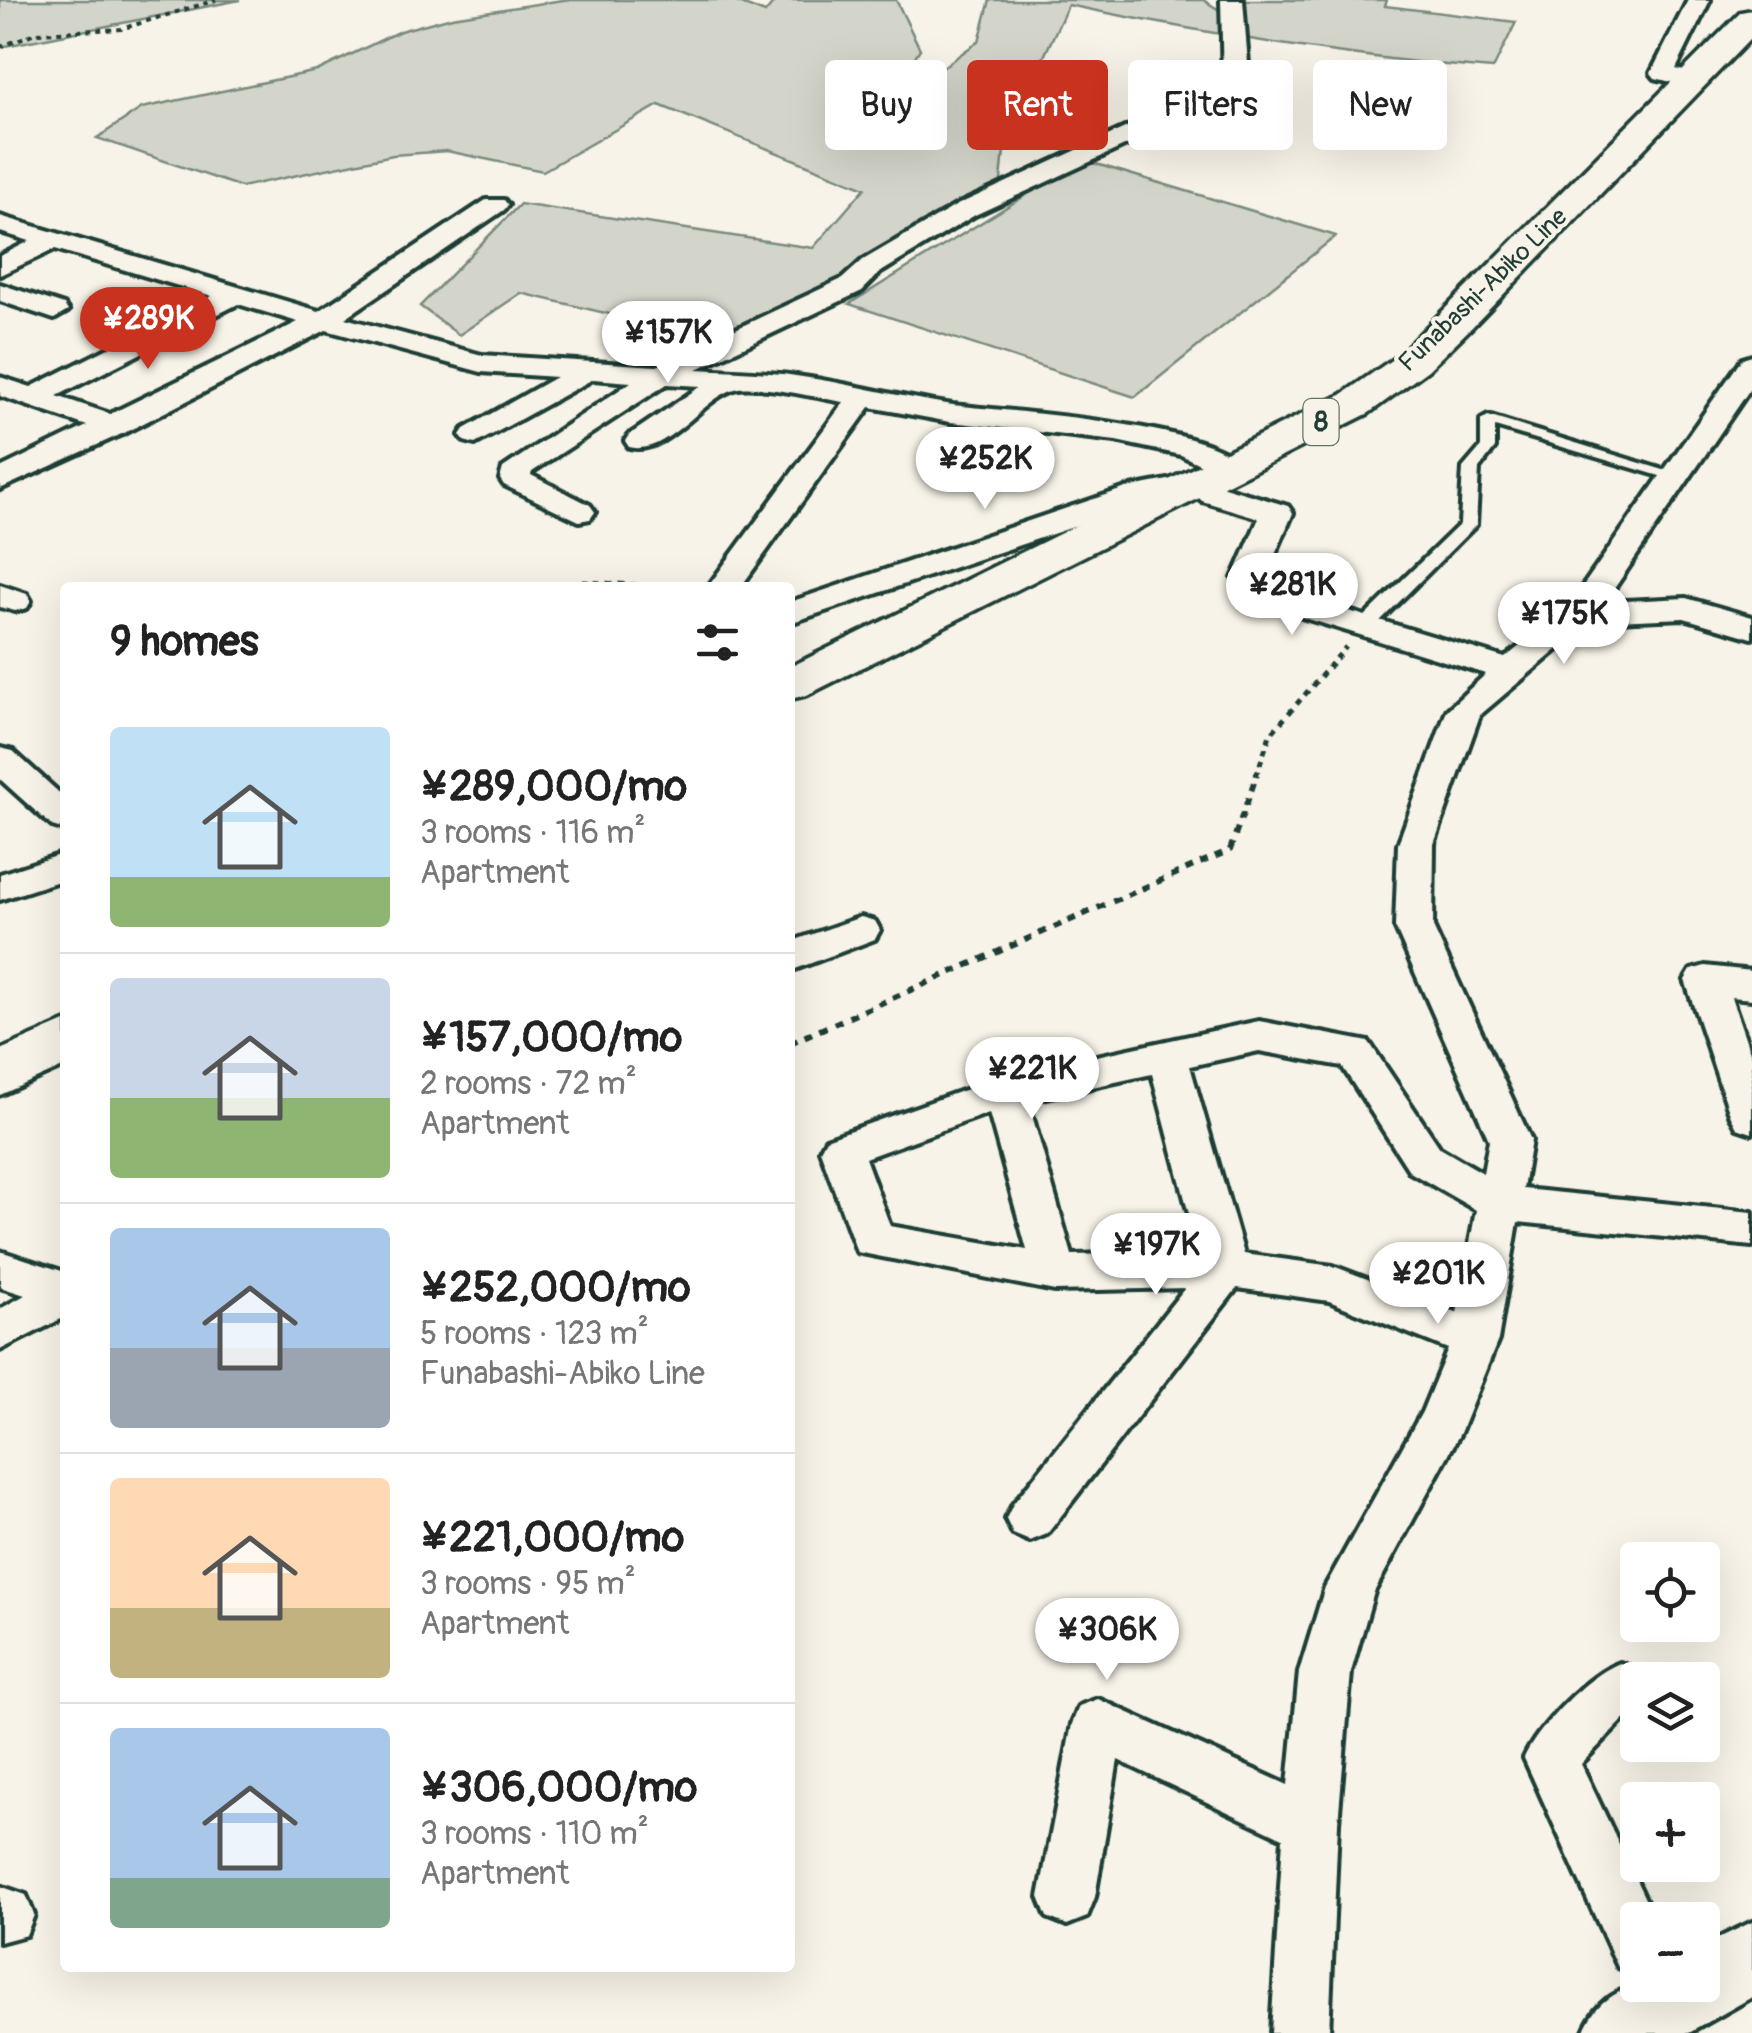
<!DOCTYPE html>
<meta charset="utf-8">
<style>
body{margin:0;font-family:Pangolin,sans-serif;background:#f2f2f2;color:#222;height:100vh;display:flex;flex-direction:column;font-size:38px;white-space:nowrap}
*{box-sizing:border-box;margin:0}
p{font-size:32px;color:#767676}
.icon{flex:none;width:55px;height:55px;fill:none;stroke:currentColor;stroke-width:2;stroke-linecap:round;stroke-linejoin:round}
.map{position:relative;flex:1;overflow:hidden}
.panel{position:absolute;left:60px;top:582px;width:735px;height:1390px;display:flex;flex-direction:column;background:#fff;border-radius:10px;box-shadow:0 10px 40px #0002}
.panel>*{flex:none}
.guide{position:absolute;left:825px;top:60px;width:775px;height:90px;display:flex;gap:20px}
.tools{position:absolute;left:1620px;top:1542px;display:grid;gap:20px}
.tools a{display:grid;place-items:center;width:100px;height:100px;border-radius:10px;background:#fff;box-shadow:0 10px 40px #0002;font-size:50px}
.price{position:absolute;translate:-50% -85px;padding:0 22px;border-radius:35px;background:#fff;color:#222;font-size:32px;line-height:65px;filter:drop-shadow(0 2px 5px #0008)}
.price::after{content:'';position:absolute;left:50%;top:60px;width:30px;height:22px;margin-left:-15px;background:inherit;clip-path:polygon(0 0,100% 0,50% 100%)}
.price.selected{background:#c8321e;color:#fff}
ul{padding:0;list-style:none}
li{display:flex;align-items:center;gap:30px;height:250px;padding:0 50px}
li+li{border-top:2px solid #e0e0e0}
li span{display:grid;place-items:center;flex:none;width:280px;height:200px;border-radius:10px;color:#555}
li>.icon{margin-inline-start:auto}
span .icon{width:120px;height:120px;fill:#fffc;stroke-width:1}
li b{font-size:42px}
h2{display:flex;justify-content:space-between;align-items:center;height:120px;padding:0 50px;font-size:42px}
.tag{padding:0 35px;border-radius:10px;background:#fff;box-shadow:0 10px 40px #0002;font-size:35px;line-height:90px}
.tag.selected{background:#c8321e;color:#fff}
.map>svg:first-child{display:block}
.green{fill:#d3d5ca;stroke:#79897f;stroke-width:2.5}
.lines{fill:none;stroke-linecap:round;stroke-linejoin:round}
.service-casing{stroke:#1f3d34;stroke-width:8}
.minor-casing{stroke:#1f3d34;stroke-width:8}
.tertiary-casing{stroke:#1f3d34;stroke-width:8}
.primary-casing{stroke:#1f3d34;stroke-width:7}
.path-far2{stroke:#1f3d34;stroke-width:4;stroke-dasharray:5 5;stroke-linecap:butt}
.path-far1{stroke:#1f3d34;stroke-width:5;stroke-dasharray:6 6;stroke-linecap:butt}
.path{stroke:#1f3d34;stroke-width:6;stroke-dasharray:8 8;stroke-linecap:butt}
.service{fill:#f7f3e8;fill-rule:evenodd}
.minor{fill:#f7f3e8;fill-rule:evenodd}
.tertiary{fill:#f7f3e8;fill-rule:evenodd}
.primary{fill:#f7f3e8;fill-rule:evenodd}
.labels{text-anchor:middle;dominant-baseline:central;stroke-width:8;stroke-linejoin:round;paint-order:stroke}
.far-street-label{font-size:25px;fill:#1f3d34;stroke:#f7f3e8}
.shield{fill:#f7f3e8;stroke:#60746a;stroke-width:2.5}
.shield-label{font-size:28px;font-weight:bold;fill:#1f3d34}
</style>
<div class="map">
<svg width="1752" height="2033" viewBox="0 0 1752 2033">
<rect width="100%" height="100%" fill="#f7f3e8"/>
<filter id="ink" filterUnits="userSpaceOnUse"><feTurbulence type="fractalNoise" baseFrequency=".01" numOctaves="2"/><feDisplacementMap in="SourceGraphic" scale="20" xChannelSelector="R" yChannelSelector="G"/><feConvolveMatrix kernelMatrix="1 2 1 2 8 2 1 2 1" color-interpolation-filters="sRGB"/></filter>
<g filter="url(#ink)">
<g class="green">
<polygon points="0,0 240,0 0,47"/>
<path d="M563 0H731L765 13 776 0H896L920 49 892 93 925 80 979 41 990 0H1203L1221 11 1241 0H1387L1385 6 1516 22 1493 69C1349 58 1209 34 1068 5L1005 140 1000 190 887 272 749 340 643 322 521 293 459 335 420 306 520 204 813 248 865 188 659 105 543 171 447 151 393 155 241 187 97 138 142 108 317 71 400 31 452 17Z"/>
<polygon points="1083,160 1336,236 1135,397 849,304"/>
</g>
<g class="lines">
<defs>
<polygon id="service" points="1488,416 1683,476 1675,481 1670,479 1495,427 1495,448 1479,469 1476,525 1371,630 1359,630 1359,622 1460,524 1463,468 1481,447 1481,420"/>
<g id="minor">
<path d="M1221 0H1243L1249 77 1241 92 975 215 881 272 862 291 697 369C730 371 763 371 796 376 848 383 900 397 953 405 1010 412 1215 423 1246 468L1242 474H1220L1181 455 1116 441 950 422 870 407 740 588H707L844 402C820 398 756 383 735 389 702 398 667 457 629 447L625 441 629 435 701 386 667 384 532 472 531 475 590 505 595 512 590 519 579 521 504 485 500 479 503 468 631 382 593 379 475 444 464 441 460 435 464 429 556 377 481 372 326 330 126 432 0 489V468L87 426 0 396V377L31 387 212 296 55 249 0 275V256L30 241 0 232V216L319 311 486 200H504L508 205 504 210 345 318 482 355 657 366 842 279 863 260 957 205 1223 83ZM238 304 298 322 110 414 57 396Z"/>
<polygon points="1688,0 1710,0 1676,69 1700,75 1704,80 1700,85 1692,87 1655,78 1651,73"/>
<polygon points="0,284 64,305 68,311 54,319 0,301"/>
<path d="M1752 356V386L1605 602 1686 598 1752 617V638L1684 618 1590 622 1480 715 1434 844 1433 927 1531 1140 1523 1189 1752 1212V1246L1518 1222 1498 1340 1460 1433 1374 1592 1351 1672 1338 1823 1329 2033H1271L1283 1838 1118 1760 1095 1897 1087 1917 1067 1925 1047 1917 1039 1897 1072 1724 1079 1706 1098 1699 1288 1785 1299 1672 1325 1587 1422 1412 1448 1349 1329 1301 1237 1288 1047 1534 1030 1541 1013 1534 1006 1519 1013 1504 1185 1288 1055 1291 857 1252 820 1150 826 1139 1004 1076 1259 1021 1369 1042 1440 1148 1483 1173 1489 1140 1395 927 1398 844 1447 710 1486 674 1240 598 1233 578 1259 518 1202 501 1194 493 1144 503 790 623V602L1126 488 1200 474 1211 477 1224 487 1288 506 1293 513 1265 578 1266 586 1505 658 1569 606 1742 359ZM1259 1051 1342 1066 1410 1172 1476 1210 1457 1313 1333 1266 1244 1254 1190 1066ZM1152 1074 1199 1252 1072 1255 1028 1101ZM989 1113 1027 1250 890 1226 865 1158Z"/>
<polygon points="0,585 27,594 31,601 27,608 15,611 0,607"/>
<polygon points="0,748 13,751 65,798 65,830 52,826 0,779"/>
<polygon points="65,853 65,879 0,900 0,874"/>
<polygon points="861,917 875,921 880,930 875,939 790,971 790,942"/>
<polygon points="1705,966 1752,971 1752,999 1731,997 1752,1058 1752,1133 1737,1128 1731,1117 1685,980 1691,970"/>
<polygon points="0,1251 65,1272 65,1317 0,1350 0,1309 25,1295 0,1287"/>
<path d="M1620 1663 1638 1670 1643 1680H1638V1705L1581 1764 1655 1920H1638V1975L1618 1967 1524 1758C1538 1727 1588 1675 1620 1663Z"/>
<polygon points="0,1886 26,1895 34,1915 26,1935 0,1942"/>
</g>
<path id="tertiary" d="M1752 1922V1997L1689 2033H1583C1606 1976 1650 1985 1702 1985V1946Z"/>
<g id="primary">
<polygon points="1752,10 1752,37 1472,327 1428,370 1369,413 807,695 790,699 790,667 1341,395 1400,354 1741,12"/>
<polygon points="65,1022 65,1066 0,1095 0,1050"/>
</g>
</defs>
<use href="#service" class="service-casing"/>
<use href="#minor" class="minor-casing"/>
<use href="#tertiary" class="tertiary-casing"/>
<use href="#primary" class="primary-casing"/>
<polyline class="path-far2" points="0,47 35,33 121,29 216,0"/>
<g class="path-far1">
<polyline points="547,588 585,582 682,588"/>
<polyline points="1256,776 1270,735 1346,647"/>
</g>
<polyline class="path" points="790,1043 1230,850 1257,774"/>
<use href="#service" class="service"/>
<use href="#minor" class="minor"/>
<use href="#tertiary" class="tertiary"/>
<use href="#primary" class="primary"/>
</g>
</g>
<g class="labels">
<g class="far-street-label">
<text transform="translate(1483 290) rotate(-44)">Funabashi-Abiko Line</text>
</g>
<rect class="shield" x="1303.5" y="399" width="35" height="46" rx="8"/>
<g class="shield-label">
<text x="1321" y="422">8</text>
</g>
</g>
</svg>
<div class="tools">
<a><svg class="icon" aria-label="locate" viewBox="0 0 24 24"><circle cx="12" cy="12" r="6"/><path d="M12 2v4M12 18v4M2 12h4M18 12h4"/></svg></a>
<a><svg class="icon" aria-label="layers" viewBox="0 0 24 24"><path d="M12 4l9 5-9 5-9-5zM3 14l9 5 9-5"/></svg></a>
<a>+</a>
<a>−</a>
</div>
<b class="price selected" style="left:148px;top:372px">¥289K</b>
<b class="price" style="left:668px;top:386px">¥157K</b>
<b class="price" style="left:985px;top:512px">¥252K</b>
<b class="price" style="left:1292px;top:638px">¥281K</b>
<b class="price" style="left:1564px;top:667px">¥175K</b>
<b class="price" style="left:1032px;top:1122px">¥221K</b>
<b class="price" style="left:1156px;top:1298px">¥197K</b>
<b class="price" style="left:1438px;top:1327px">¥201K</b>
<b class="price" style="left:1107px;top:1683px">¥306K</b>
<div class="guide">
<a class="tag">Buy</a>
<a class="tag selected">Rent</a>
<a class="tag">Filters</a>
<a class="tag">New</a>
</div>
<section class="panel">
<h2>9 homes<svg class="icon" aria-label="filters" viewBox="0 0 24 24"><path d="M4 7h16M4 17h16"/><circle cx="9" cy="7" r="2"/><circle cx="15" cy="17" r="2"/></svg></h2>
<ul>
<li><span style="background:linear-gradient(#bfe0f5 75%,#8fb573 0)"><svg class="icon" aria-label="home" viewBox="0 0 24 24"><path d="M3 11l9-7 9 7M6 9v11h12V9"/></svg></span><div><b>¥289,000/mo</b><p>3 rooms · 116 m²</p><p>Apartment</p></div></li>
<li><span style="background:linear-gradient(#c9d6e8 60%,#8fb573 0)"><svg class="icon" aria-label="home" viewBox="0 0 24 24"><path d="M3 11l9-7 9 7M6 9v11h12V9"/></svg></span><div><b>¥157,000/mo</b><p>2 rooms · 72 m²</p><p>Apartment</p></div></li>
<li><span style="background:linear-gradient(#a9c7e8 60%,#9aa5b1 0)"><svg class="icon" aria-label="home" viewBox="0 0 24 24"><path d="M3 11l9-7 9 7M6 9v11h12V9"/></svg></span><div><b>¥252,000/mo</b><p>5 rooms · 123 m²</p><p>Funabashi-Abiko Line</p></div></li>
<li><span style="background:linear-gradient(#ffd9b3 65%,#c2b280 0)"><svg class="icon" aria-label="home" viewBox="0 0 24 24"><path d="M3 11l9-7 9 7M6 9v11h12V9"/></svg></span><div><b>¥221,000/mo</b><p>3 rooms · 95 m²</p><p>Apartment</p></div></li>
<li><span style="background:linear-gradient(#a9c7e8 75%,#7fa58c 0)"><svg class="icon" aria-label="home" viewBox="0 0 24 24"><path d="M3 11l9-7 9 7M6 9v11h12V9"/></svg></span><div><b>¥306,000/mo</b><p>3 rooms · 110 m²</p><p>Apartment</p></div></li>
</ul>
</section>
</div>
